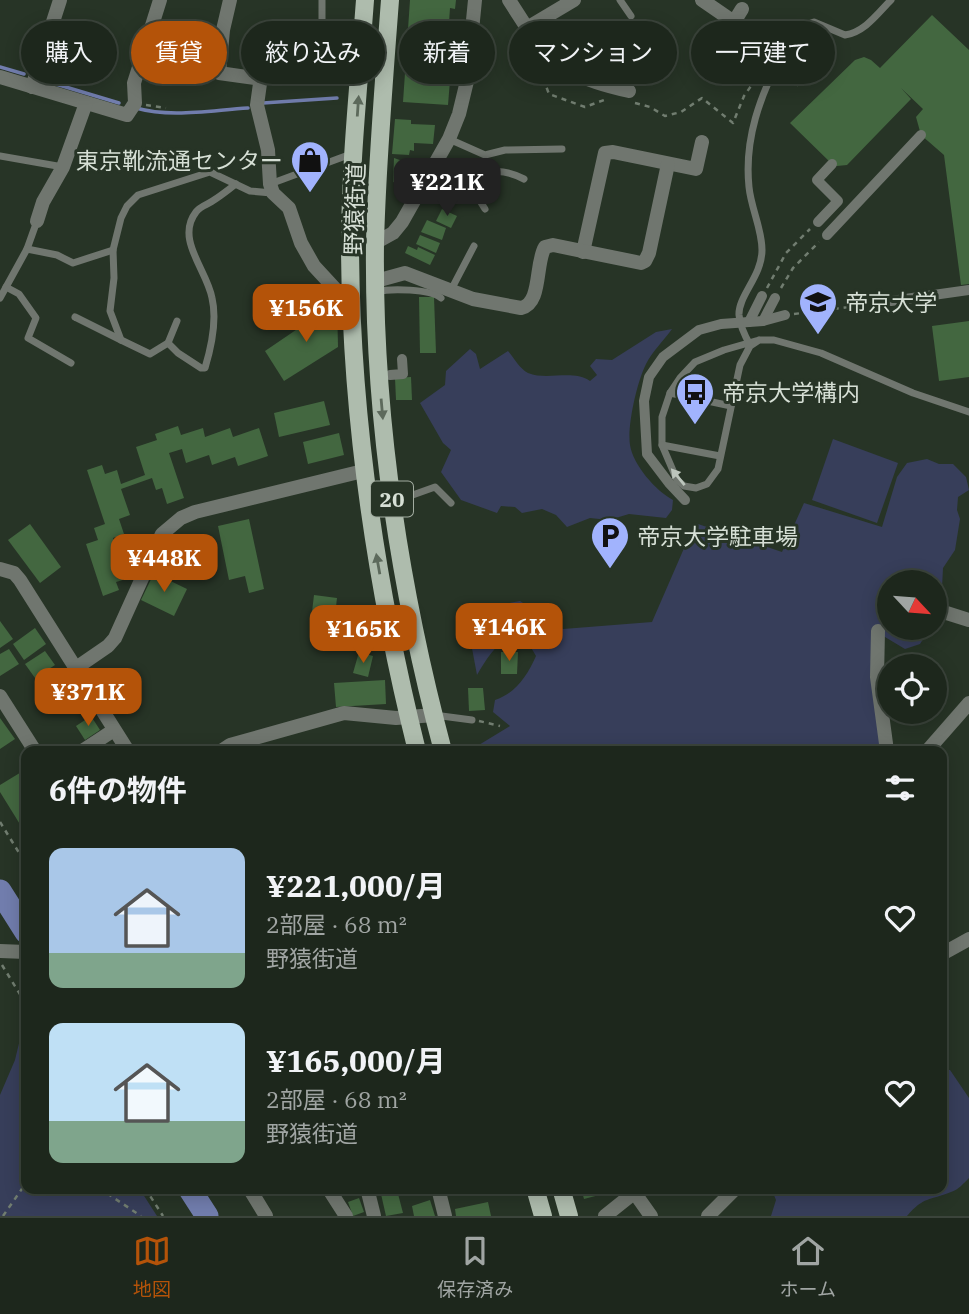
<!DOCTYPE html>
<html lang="ja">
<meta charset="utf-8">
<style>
body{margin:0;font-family:"IBM Plex Serif","Noto Sans JP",serif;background:#252f25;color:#f1f3f6;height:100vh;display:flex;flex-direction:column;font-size:26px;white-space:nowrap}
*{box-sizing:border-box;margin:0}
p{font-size:23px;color:#a0a5a3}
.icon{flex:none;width:38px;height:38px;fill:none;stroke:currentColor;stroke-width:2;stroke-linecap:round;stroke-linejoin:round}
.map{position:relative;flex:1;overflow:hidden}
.drawer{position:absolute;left:21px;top:746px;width:926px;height:448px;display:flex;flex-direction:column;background:#1d271c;border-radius:14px;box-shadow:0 4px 18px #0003,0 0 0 2px #3b443b}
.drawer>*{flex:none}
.top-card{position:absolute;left:21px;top:21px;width:928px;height:63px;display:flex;gap:14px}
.needle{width:46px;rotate:116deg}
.controls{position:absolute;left:877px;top:570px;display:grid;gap:14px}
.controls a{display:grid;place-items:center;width:70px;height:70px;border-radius:50%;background:#1d271c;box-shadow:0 4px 18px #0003,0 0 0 2px #3b443b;font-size:35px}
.price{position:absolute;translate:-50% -60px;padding:0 16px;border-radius:14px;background:#b45309;color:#fff;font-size:23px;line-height:46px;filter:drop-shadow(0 2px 4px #0008)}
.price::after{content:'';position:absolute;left:50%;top:42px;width:21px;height:16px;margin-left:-10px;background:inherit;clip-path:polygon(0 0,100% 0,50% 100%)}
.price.selected{background:#222;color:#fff}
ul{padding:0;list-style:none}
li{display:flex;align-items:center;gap:21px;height:175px;padding:0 28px}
li span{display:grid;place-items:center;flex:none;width:196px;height:140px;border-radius:14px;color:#555}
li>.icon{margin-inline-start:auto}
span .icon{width:84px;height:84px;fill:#fffc;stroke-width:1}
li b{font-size:30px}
h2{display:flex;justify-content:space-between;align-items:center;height:84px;padding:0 28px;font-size:30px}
.tag{padding:0 24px;border-radius:32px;background:#1d271c;box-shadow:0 4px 18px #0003,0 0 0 2px #3b443b;font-size:24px;line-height:63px}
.tag.selected{background:#b45309;color:#fff}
.dock{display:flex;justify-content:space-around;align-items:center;height:98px;border-top:2px solid #3b443b;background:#1d271c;font-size:19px;color:#a0a5a3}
.dock a{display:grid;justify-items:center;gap:4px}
.dock .selected{color:#b45309}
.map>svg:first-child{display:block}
.green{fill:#373e5a}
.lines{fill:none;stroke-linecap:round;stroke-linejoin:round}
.stream{stroke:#717dad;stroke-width:3.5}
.river{stroke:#717dad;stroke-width:23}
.building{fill:#436740}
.path{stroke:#717d70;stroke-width:2.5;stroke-dasharray:5 5;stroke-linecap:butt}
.service{stroke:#70766f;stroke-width:7}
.pedestrian{stroke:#70766f;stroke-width:10}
.minor{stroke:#70766f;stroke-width:14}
.tertiary{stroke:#70766f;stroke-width:14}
.primary{stroke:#aebcad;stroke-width:18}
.oneway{fill:#5d6a5c}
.oneway2{fill:#bcc5bc}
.labels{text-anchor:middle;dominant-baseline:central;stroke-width:6;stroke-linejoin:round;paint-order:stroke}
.shield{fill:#273426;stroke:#a2aca0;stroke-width:2}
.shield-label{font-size:21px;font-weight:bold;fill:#d6dfd5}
.poi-label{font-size:23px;fill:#d6dfd5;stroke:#273426;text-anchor:start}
.street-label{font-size:23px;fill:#d6dfd5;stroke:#273426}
</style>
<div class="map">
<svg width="969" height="1216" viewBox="0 0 969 1216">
<rect width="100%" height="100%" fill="#273426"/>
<g class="green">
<path d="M672 329C664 340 652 352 646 364 637 382 627 426 630 445 633 465 656 491 673 500L672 510 666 518 629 514 609 520 590 518 567 527 556 515 542 509 522 513 515 507 501 506 497 513 461 500 441 472 451 450 443 443 420 403 445 385 446 371 470 349 476 354 480 369 508 351C514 358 520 369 528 373 548 381 572 369 590 381L597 375 590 366 596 359 612 360 656 332Z"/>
<polygon points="833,439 898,463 877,523 812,500"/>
<path d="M927 459 939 464H953L966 477 969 490 958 497 957 510 960 519 955 550 943 568 942 588 935 604 934 583H889V628H930L920 644 905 649 875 631 883 751H469L510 726 493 712 495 700C516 693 527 676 536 656L526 639 513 633C496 644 487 658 477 675L465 611 520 601 563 629 652 622 695 523 782 552 804 503 882 527 897 477 907 463Z"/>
<polygon points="26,1014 26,1188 139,1188 157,1216 0,1216 0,1095 15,1060"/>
<path d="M942 1070H950L969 1098V1178C964 1183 958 1190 951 1192 929 1201 924 1196 907 1216H771L776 1200 771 1188H942Z"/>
</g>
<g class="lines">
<g class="stream">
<polyline points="0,67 24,74"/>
<polyline points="49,82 119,103"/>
<polyline points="263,103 337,98"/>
<path d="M136 108C171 118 212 110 248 108"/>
</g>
<g class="river">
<polyline points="0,891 26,932"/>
<polyline points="189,1188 207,1216"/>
</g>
</g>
<g class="building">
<polygon points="410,0 456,0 455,9 450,8 446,67 451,68 448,105 403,102"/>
<polygon points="932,15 969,50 969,284 961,285 944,155 921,135 916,117 923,109 901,88 911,99 847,165 837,166 832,164 790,123 855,60 864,57 871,60 880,68"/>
<polygon points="395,119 411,120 411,124 435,125 433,144 414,143 414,151 410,150 409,155 392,154"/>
<polygon points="394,158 420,167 411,188 393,182"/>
<polygon points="442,209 457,216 451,228 436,221"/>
<polygon points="427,220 446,228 442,240 421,232"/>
<polygon points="420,235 440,243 436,253 416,244"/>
<polygon points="408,246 417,250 418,247 435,255 430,265 405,253"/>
<polygon points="419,297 434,297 436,353 420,353"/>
<polygon points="337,302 338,347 284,381 265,351"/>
<polygon points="969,321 969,377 939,381 932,326"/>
<polygon points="411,377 412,400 396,400 395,378"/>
<polygon points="324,401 330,425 279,437 274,413"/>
<polygon points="178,426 181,435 203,428 205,437 230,428 233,437 259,428 268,456 238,466 235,457 212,465 209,455 186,463 182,449 169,453 184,498 167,504 162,488 156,490 152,478 121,489 130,515 119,519 124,534 113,538 126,579 116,582 119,590 103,596 86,544 98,540 94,528 105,524 87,470 102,465 105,474 117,470 121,484 145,475 136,447 157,440 155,434"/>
<polygon points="339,433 344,455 308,464 303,442"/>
<polygon points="249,519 264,589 249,593 245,576 229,580 218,526"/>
<polygon points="30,524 61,567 40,583 8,540"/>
<polygon points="154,573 187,589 174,616 141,600"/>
<polygon points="314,595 337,598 333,632 310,629"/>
<polygon points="0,621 13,639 0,648"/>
<polygon points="35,628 46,644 24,660 13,644"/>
<polygon points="9,649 19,664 0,676 0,654"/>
<polygon points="45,651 55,665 35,678 25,664"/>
<polygon points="359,652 373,656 368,677 353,673"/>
<polygon points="501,652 518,652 517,674 501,674"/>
<polygon points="385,680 386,704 336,707 334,683"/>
<polygon points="468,688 483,688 485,710 469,711"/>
<polygon points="91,716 100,730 85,740 76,726"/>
<polygon points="0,718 15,739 0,749"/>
<polygon points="23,771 26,776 26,834 0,792 0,785"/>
<polygon points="339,1188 355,1188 356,1191 340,1195"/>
<polygon points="581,1188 621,1188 622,1189 584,1199"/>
<polygon points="397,1190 403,1213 386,1216 381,1194"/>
<polygon points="359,1198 364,1212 353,1216 348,1202"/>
<polygon points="430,1200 435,1216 414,1216 412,1206"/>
<polygon points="488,1202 491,1216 456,1216 455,1209"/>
</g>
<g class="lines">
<g class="path">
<polyline points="529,41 549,94 585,107 604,100"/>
<polyline points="780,77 798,86"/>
<polyline points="635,103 650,107 665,116 681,112 702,98 733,123 744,96 763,69"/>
<polyline points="146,105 166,108"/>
<polyline points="767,288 786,253 810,229"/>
<polyline points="781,288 793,268 819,242"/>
<polyline points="794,314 881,303"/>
<polyline points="479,721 500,726"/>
<polyline points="0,822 26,864"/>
<polyline points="2,965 26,1004"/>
<polyline points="99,1188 141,1216"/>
<polyline points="145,1188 163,1216"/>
<polyline points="233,1188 237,1195"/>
<polyline points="3,1216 26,1183"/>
</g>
<g class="service">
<polyline points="322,0 322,52"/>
<polyline points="620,0 631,16"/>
<polyline points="449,139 485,155 505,150 562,149"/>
<polyline points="0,156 63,167"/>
<polyline points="432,170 470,185 485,209"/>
<polyline points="270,184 351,154"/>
<path d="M470 185C486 167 504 169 524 179"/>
<polyline points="27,249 57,255 73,263 113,250"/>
<polyline points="6,287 19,294 36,318 28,338 71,363"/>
<polyline points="451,290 474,246"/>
<path d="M377 292C390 288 431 289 441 298"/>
<polyline points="0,298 27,249 37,221"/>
<polyline points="75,317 121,340"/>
<polyline points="177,321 168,343 150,354 121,340 110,311 114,278 113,250 121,218 127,206 138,195 210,172 250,191 272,193"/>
<polyline points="759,340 750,346 740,365 718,469 707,484 696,488 684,486 677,480 662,445 662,417 670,393 680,378 695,362 724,350 759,340 774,340 821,353 913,393 969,412"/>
<path d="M168 343 178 353 201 368H205C211 348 217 319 212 298 207 270 175 239 196 212 200 206 209 204 214 200 222 195 229 189 236 184"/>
<path d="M750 345C745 336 740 326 739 315 738 296 762 276 762 250 762 229 751 208 749 187 744 139 760 96 782 54 787 45 791 35 799 27L814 22 845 35C865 32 878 13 891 0"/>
<polyline points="670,393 731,406"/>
<polyline points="662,445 720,456"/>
<polyline points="393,502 435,487 451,503"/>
<polyline points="434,715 472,720"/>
</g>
<g class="pedestrian">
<polyline points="818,222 838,201 817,180 832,164"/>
<polyline points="827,235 921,135"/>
<polyline points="891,301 969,290"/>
<polyline points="763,321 775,298"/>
<polyline points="749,322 762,296"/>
<polyline points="390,375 403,374 402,359"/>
<polyline points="685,500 669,483 647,454 644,401 649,377 663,357 699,330 721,324 763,321 785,315"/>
</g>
<g class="minor">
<polyline points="230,0 223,30 219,73 261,79"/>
<polyline points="509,0 527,28 574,0"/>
<polyline points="702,0 734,22 742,9"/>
<path d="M540 21C548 35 561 64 575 73 590 82 611 87 629 91"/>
<polyline points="0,77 127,115 135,103 134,83 160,0"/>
<polyline points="32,87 60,0"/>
<polyline points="37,221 43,202 63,167 86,103"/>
<polyline points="583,252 605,153 613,152 696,169 702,142"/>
<path d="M376 281 405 273 473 299 521 308C542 304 535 263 545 247L553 245 641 263 645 261 649 253 668 164"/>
<polyline points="351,297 338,292 314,266 301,243 289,208 273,193 270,184 268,150 257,105 264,55 362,50"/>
<polyline points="0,569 14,573 20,580 128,751"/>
<polyline points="934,609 969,620"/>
<polyline points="878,631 877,677 887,751"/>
<polyline points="76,668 108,646 115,638 162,534 181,518 195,512 363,471"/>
<polyline points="0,696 35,751"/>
<polyline points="82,751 114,730"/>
<polyline points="221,751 230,745 344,713 396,718 434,715"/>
<polyline points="927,751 969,703"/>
<polyline points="0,951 26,952"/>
<polyline points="249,1188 266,1216"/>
<polyline points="328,1188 346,1216"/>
<polyline points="367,1188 374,1216"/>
<polyline points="438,1188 445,1216"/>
<polyline points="634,1192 651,1216"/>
<polyline points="708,1216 736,1188"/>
</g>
<g class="tertiary">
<polyline points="375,243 393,233 402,222 449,139 459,114 467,81 475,0"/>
<polyline points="942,954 969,939"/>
<polyline points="605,1216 640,1188"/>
</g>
<g class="primary">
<path d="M365 0C359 82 350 166 350 248 351 418 376 586 417 751"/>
<path d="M390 0C384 81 377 162 375 243 373 414 399 586 443 751"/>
<polyline points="535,1188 543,1216"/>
<polyline points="561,1188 569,1216"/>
</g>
</g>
<defs><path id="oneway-solid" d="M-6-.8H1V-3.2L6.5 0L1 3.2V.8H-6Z" transform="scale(1.75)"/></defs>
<g class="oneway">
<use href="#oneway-solid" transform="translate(358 106) rotate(-86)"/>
<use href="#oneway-solid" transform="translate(382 409) rotate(85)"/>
<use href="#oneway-solid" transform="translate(378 564) rotate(-100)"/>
</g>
<use class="oneway2" href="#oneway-solid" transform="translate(678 477) rotate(-129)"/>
<defs>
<symbol id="shop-pin" viewBox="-11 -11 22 30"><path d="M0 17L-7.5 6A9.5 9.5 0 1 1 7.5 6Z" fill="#a1b3fd" stroke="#273426"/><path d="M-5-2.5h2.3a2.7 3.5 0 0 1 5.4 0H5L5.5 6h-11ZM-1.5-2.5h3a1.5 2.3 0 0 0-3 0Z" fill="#111"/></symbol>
<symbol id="university-pin" viewBox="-11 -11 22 30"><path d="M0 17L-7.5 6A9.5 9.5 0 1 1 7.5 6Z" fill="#a1b3fd" stroke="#273426"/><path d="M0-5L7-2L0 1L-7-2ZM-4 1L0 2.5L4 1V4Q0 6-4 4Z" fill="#111"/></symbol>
<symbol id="bus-pin" viewBox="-11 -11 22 30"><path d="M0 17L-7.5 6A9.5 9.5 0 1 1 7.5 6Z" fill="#a1b3fd" stroke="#273426"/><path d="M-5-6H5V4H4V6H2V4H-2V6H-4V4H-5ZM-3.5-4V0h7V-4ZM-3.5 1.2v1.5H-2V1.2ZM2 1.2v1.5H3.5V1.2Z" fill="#111"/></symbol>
<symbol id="parking-pin" viewBox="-11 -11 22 30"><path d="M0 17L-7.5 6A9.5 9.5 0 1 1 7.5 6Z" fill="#a1b3fd" stroke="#273426"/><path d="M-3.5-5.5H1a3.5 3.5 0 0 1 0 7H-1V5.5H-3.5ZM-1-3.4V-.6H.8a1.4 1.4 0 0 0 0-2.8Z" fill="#111"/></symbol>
</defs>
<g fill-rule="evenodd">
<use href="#shop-pin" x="288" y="138" width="44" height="60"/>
<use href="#university-pin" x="796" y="280" width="44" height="60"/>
<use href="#bus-pin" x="673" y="370" width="44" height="60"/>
<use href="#parking-pin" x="588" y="514" width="44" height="60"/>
</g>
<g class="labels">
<rect class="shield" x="371" y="481.5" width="42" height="35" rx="5"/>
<g class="shield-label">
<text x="392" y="499">20</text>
</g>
<g class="poi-label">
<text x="283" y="160" text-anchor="end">東京靴流通センター</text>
<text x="845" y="302">帝京大学</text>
<text x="722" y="392">帝京大学構内</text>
<text x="637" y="536">帝京大学駐車場</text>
</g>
<g class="street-label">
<text transform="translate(354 209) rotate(-88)">野猿街道</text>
</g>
</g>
</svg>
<div class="controls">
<a><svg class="needle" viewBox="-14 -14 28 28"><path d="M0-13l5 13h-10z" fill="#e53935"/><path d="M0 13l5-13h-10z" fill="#a0a5a3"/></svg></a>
<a><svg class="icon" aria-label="locate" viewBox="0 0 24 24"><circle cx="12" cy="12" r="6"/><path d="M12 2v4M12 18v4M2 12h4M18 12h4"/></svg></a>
</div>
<b class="price selected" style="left:447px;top:218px">¥221K</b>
<b class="price" style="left:306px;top:344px">¥156K</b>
<b class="price" style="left:164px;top:594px">¥448K</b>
<b class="price" style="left:509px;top:663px">¥146K</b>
<b class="price" style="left:363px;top:665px">¥165K</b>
<b class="price" style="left:88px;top:728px">¥371K</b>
<div class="top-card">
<a class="tag">購入</a>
<a class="tag selected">賃貸</a>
<a class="tag">絞り込み</a>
<a class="tag">新着</a>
<a class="tag">マンション</a>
<a class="tag">一戸建て</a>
</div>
<section class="drawer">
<h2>6件の物件<svg class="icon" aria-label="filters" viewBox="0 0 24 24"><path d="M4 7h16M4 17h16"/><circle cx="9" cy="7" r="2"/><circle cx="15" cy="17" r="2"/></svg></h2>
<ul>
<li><span style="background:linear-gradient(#a9c7e8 75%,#7fa58c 0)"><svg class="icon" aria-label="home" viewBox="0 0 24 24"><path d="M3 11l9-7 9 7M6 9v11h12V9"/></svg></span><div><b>¥221,000/月</b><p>2部屋 · 68 m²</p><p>野猿街道</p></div><svg class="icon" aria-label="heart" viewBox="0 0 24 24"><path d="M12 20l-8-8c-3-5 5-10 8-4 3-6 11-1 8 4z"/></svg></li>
<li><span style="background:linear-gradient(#bfe0f5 70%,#7fa58c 0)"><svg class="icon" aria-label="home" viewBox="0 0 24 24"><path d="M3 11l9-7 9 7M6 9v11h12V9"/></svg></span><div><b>¥165,000/月</b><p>2部屋 · 68 m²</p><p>野猿街道</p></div><svg class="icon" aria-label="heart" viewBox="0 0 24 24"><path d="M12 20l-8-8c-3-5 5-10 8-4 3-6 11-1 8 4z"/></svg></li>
</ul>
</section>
</div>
<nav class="dock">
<a class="selected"><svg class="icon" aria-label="map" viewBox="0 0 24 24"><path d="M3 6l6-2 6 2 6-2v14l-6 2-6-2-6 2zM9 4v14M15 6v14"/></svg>地図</a>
<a><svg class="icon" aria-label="saved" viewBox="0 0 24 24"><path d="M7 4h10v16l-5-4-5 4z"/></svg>保存済み</a>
<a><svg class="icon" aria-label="home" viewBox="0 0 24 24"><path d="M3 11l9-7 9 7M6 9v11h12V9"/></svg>ホーム</a>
</nav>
